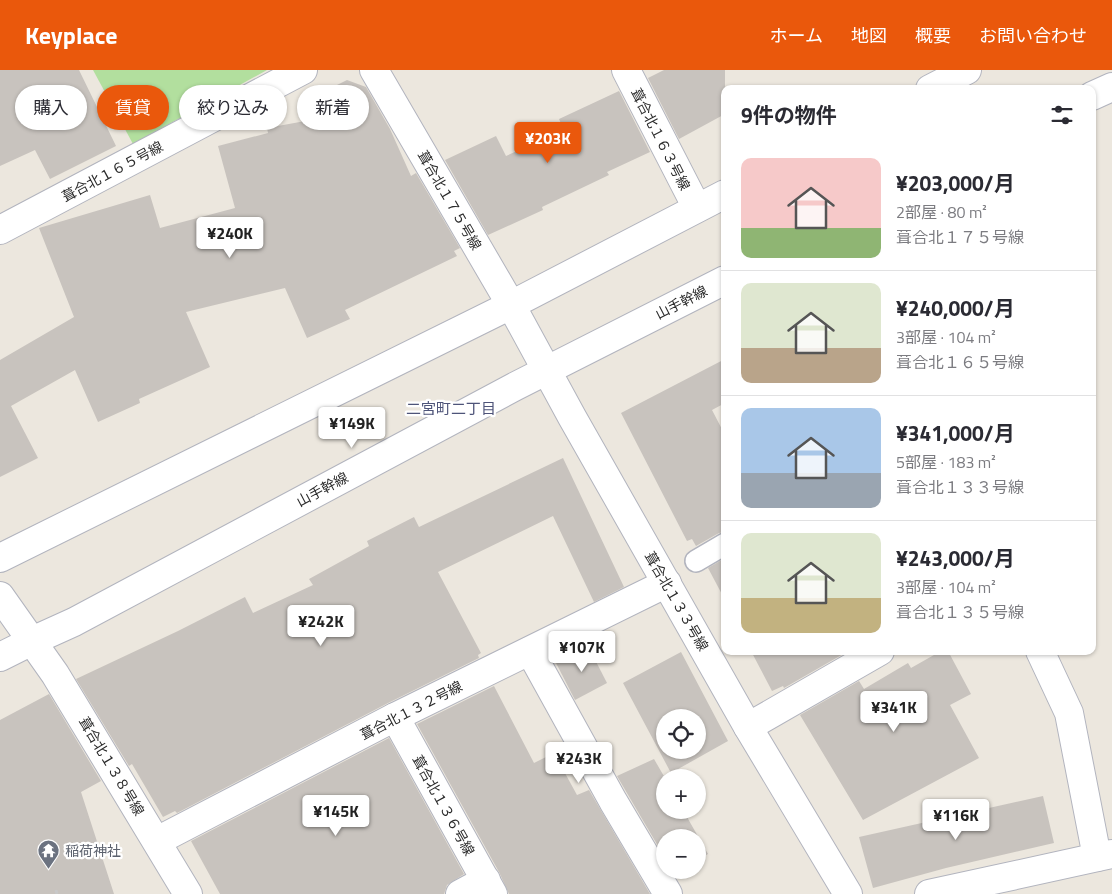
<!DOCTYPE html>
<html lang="ja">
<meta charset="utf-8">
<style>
body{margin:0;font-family:"Titillium Web","Noto Sans JP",sans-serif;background:#f7f7f7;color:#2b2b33;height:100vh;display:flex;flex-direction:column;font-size:19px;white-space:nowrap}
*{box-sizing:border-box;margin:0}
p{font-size:16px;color:#7c7c81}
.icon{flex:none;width:28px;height:28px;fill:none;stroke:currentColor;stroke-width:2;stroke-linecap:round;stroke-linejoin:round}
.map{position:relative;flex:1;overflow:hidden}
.details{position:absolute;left:721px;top:15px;width:375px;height:570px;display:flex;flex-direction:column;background:#fff;border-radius:10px;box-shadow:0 1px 4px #0004}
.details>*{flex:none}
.top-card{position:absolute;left:15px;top:15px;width:475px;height:45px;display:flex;gap:10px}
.buttons{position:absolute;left:656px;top:639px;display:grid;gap:10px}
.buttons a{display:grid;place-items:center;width:50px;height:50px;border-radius:50%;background:#fff;box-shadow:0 1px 4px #0004;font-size:25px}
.price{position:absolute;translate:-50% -42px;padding:0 11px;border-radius:5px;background:#fff;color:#222;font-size:16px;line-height:32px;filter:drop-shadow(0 1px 2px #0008)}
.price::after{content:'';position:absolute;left:50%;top:30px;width:15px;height:11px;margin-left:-8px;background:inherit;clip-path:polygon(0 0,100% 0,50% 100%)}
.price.selected{background:#ea580c;color:#fff}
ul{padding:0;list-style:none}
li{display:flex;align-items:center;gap:15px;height:125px;padding:0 20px}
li+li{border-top:1px solid #e1e1e2}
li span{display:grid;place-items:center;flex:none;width:140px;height:100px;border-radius:10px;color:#555}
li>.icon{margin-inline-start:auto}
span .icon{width:60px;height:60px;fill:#fffc;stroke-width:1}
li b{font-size:21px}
h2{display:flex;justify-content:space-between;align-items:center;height:60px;padding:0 20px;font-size:21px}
.tag{padding:0 18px;border-radius:22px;background:#fff;box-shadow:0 1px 4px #0004;font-size:18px;line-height:45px}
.tag.selected{background:#ea580c;color:#fff}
header{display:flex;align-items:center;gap:30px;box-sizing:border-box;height:70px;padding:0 25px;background:#ea580c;color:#fff}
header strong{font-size:24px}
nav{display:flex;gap:28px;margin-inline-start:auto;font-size:18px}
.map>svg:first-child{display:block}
.green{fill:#b2df9e}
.building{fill:#c8c3be;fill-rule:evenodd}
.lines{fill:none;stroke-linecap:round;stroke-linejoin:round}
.service-casing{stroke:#b2b4be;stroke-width:24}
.minor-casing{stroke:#b2b4be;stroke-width:30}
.tertiary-casing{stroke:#b2b4be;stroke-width:30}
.path{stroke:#c8c8c8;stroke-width:3;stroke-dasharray:4 2.5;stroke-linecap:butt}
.service{stroke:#fff;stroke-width:21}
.minor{stroke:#fff;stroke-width:28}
.tertiary{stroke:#fff;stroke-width:28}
.labels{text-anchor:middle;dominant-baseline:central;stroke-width:4.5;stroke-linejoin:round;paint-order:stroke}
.street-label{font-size:14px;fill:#2b2b2b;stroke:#fff}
.worship-label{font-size:14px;fill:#5b616d;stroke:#fff;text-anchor:start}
.neighbourhood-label{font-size:15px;fill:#4e5479;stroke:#fff}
</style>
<header>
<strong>Keyplace</strong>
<nav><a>ホーム</a><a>地図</a><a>概要</a><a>お問い合わせ</a></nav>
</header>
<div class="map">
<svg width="1112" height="824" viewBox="0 0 1112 824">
<rect width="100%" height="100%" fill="#ece7de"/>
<polygon class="green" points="93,0 267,0 133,74"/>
<g class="building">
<polygon points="0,0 79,0 116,76 50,109 35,80 0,96"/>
<polygon points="664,0 725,0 725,44 679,69 648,8"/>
<polygon points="347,10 366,17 390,59 411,106 416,103 460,178 454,181 457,186 345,240 350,249 307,268 285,218 186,242 210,297 139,329 140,333 98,352 75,300 11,336 38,388 0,407 0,290 74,247 39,158 150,125 160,158 235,138 218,76 268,63 267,58 327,47 317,25"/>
<polygon points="619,21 650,82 607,102 609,105 542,137 543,140 488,165 445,90 496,66 506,86 564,60 559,49"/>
<polygon points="725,289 725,333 712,340 725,365 725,462 719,463 696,476 692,469 687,471 621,343"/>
<polygon points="563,388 624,517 594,532 553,446 438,502 481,583 478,585 479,588 388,633 177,743 175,741 163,747 132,694 129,696 76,609 178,561 245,527 253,543 313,515 309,509 369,476 367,471 414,447 419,457"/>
<polygon points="725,488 725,530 708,498"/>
<polygon points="588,576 607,613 575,630 556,593"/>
<polygon points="751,581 844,581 845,583 784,618 783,616 772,621"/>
<polygon points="941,581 948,581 971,624 950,635 979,688 863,750 800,645 859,611 864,619 908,593 911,598"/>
<path d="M681 582 728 671 671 703 623 613ZM665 648H698V680H665Z"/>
<polygon points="494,616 534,693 554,683 577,725 589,720 650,824 509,824 499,802 417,654"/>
<polygon points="49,624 101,711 81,722 114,824 0,824 0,650"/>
<polygon points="389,668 464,804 447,815 444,824 220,824 191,771"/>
<polygon points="654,689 665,708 665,740 683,740 708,784 698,789 698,768 665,768 665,788 617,706"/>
<polygon points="1043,726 1054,773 946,798 873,818 859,767"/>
</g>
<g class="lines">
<defs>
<polyline id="service" points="696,491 725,474"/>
<g id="minor">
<polyline points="374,0 511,235 572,347 748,657 848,824"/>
<polyline points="626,0 697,138"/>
<polyline points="0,160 303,0"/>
<polyline points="0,526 55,604 188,824"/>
<polyline points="530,581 613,731 668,824"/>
<polyline points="1040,581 1069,643 1097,787"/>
<polyline points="395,647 493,824"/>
<polyline points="748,657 880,581"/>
<polyline points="157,771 395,647 667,513"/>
<polyline points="460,824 486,810"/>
<polyline points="929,824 1112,784"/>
</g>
<g id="tertiary">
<polyline points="930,19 967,0"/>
<polyline points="1092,26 1112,17"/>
<polyline points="0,488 511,235 725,124"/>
<polyline points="0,587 32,571 74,552 514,317 725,210"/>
</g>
</defs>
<use href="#service" class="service-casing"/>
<use href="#minor" class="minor-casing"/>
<use href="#tertiary" class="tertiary-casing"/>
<polyline class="path" points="56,820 57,824"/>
<use href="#service" class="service"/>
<use href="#minor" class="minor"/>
<use href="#tertiary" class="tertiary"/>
</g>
<defs>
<symbol id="temple-pin" viewBox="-11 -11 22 30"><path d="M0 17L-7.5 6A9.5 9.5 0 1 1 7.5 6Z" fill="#6b7280" stroke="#fff"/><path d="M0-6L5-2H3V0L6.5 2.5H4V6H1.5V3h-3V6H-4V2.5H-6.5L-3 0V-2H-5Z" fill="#fff"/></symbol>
</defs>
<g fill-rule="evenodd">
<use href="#temple-pin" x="36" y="768" width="25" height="34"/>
</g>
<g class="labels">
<g class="street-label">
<text transform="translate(661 69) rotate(63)">葺合北１６３号線</text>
<text transform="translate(112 101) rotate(-28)">葺合北１６５号線</text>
<text transform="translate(450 130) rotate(60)">葺合北１７５号線</text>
<text transform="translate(681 232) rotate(-27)">山手幹線</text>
<text transform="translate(322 419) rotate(-28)">山手幹線</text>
<text transform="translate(677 531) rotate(60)">葺合北１３３号線</text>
<text transform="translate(411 640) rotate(-27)">葺合北１３２号線</text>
<text transform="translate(112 696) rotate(59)">葺合北１３８号線</text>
<text transform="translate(444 735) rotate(61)">葺合北１３６号線</text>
</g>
<g class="worship-label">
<text x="65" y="780">稲荷神社</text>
</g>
<g class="neighbourhood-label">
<text x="451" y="338">二宮町二丁目</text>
</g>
</g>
</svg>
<div class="buttons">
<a><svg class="icon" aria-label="locate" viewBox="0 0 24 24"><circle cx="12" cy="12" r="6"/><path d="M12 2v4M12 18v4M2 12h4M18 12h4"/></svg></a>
<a>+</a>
<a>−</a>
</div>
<b class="price selected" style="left:548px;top:94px">¥203K</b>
<b class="price" style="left:230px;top:189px">¥240K</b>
<b class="price" style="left:352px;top:379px">¥149K</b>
<b class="price" style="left:321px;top:577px">¥242K</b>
<b class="price" style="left:582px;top:603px">¥107K</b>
<b class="price" style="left:894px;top:663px">¥341K</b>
<b class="price" style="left:579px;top:714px">¥243K</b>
<b class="price" style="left:336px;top:767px">¥145K</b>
<b class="price" style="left:956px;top:771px">¥116K</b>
<div class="top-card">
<a class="tag">購入</a>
<a class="tag selected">賃貸</a>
<a class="tag">絞り込み</a>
<a class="tag">新着</a>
</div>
<section class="details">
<h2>9件の物件<svg class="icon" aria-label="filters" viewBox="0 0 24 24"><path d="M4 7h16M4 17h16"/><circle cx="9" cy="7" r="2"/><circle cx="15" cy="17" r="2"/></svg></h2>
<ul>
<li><span style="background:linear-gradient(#f6c9c9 70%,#8fb573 0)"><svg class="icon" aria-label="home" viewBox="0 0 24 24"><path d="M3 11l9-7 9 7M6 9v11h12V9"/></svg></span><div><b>¥203,000/月</b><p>2部屋 · 80 m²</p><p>葺合北１７５号線</p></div></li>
<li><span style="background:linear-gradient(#dfe7d0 65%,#b9a48a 0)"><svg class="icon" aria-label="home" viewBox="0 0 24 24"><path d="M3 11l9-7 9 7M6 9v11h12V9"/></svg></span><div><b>¥240,000/月</b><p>3部屋 · 104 m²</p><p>葺合北１６５号線</p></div></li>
<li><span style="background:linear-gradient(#a9c7e8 65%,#9aa5b1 0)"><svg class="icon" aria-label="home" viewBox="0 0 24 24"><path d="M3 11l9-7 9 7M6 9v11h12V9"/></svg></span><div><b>¥341,000/月</b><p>5部屋 · 183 m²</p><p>葺合北１３３号線</p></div></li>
<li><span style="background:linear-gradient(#dfe7d0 65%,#c2b280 0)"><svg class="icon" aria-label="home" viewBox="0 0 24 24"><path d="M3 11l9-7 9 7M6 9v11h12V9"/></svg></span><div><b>¥243,000/月</b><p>3部屋 · 104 m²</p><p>葺合北１３５号線</p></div></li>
</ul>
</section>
</div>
